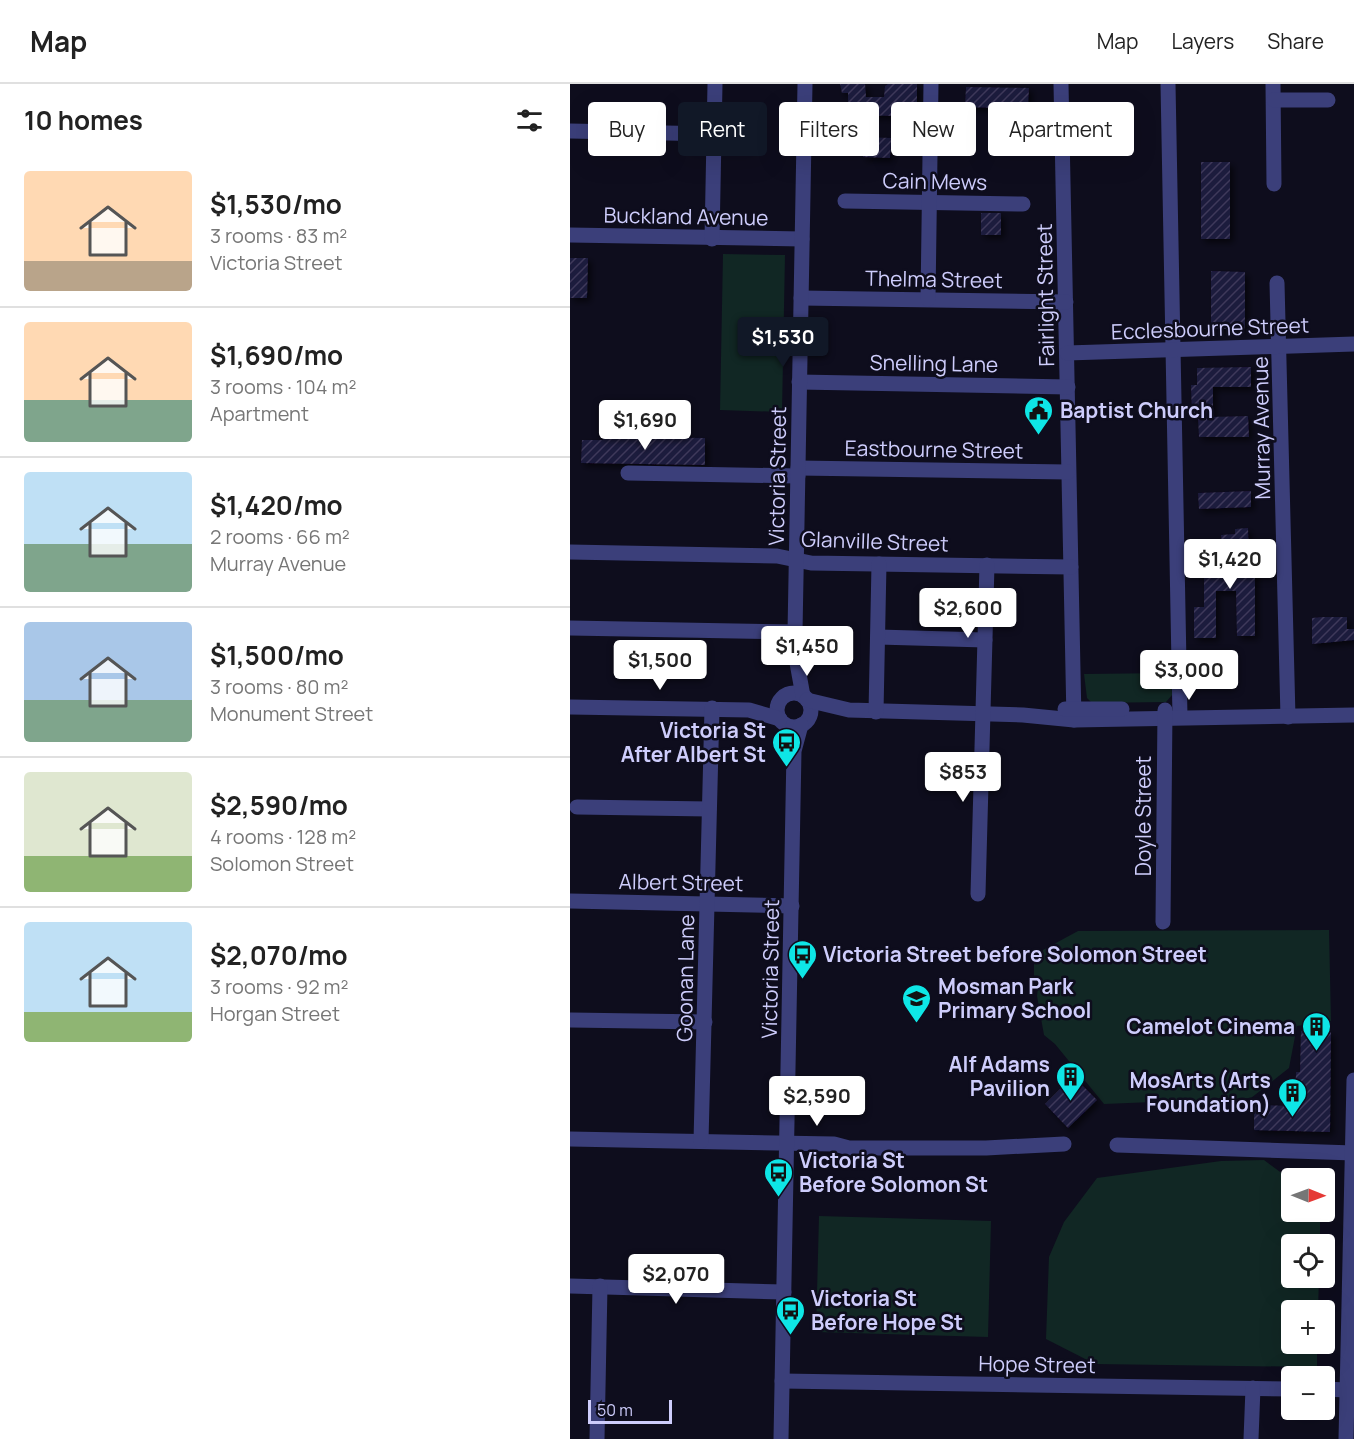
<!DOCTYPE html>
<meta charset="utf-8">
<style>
body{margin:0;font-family:Manrope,sans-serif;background:#f2f2f2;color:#222;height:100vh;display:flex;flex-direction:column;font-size:22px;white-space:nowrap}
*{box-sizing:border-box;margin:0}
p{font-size:20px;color:#767676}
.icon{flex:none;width:33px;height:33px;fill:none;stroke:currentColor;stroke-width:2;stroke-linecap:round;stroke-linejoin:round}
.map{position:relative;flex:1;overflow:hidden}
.drawer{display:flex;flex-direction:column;background:#fff;width:570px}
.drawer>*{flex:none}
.top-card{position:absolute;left:18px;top:18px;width:570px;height:54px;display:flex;gap:12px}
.needle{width:39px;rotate:91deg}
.controls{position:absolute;left:711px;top:1084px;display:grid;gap:12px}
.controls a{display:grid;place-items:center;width:54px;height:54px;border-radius:6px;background:#fff;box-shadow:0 6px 24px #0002;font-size:30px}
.scale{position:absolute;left:18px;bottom:15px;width:84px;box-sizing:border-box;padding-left:6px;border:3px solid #cecdfc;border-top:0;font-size:16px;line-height:21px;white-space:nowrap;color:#cecdfc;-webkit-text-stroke:4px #0e0d1d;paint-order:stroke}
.price{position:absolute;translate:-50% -51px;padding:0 14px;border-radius:6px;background:#fff;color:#222;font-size:20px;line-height:39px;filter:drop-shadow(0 2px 3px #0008)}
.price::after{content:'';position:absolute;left:50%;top:36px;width:18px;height:14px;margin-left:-9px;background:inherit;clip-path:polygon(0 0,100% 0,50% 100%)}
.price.active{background:#111827;color:#fff}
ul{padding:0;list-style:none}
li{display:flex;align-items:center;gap:18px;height:150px;padding:0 24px}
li+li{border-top:2px solid #e0e0e0}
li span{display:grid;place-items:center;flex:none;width:168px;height:120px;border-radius:6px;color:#555}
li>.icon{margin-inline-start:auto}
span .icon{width:72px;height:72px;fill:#fffc;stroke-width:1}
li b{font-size:26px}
h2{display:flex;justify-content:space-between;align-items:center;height:72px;padding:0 24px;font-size:26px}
.pill{padding:0 21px;border-radius:6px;background:#fff;box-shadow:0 6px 24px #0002;font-size:21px;line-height:54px}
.pill.active{background:#111827;color:#fff}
header{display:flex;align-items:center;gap:36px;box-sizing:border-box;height:84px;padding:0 30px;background:#fff;border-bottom:2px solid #e0e0e0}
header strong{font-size:28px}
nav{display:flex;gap:33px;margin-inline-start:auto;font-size:21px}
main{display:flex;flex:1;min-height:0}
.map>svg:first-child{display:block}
.green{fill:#112724}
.building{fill:url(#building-hatch);filter:url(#shadow)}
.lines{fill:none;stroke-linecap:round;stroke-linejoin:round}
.minor{stroke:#3b3f7a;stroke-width:15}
.labels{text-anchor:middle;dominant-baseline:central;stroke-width:5;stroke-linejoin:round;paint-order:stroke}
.street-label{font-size:21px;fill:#cecdfc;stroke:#0e0d1d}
.poi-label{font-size:21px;font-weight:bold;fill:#cecdfc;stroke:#0e0d1d;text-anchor:start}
</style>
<header>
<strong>Map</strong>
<nav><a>Map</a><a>Layers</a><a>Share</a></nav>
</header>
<main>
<section class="drawer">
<h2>10 homes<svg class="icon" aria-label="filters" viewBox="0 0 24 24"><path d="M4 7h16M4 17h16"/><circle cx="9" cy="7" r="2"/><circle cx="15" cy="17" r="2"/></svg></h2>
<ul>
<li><span style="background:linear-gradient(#ffd9b3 75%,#b9a48a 0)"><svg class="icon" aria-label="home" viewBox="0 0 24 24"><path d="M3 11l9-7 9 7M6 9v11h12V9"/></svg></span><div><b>$1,530/mo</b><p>3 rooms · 83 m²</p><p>Victoria Street</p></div></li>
<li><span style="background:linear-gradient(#ffd9b3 65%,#7fa58c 0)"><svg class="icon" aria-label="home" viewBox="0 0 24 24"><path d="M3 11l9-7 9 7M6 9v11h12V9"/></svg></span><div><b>$1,690/mo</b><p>3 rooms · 104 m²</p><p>Apartment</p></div></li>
<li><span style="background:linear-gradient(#bfe0f5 60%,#7fa58c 0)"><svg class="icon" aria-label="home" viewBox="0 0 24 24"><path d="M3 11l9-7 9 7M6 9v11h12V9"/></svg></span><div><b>$1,420/mo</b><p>2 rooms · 66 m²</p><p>Murray Avenue</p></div></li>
<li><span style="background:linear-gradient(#a9c7e8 65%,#7fa58c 0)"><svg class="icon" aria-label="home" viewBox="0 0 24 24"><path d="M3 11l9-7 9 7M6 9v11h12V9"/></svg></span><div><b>$1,500/mo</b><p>3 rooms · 80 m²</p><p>Monument Street</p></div></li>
<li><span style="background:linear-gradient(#dfe7d0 70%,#8fb573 0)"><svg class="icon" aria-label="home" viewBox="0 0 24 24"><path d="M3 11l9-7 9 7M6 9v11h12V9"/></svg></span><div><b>$2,590/mo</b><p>4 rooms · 128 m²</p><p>Solomon Street</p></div></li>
<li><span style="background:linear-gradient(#bfe0f5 75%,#8fb573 0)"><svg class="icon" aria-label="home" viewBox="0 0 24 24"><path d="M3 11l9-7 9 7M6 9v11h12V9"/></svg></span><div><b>$2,070/mo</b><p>3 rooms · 92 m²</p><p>Horgan Street</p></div></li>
</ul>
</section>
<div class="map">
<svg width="784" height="1355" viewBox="0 0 784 1355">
<defs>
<pattern id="building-hatch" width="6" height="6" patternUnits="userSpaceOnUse" patternTransform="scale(1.5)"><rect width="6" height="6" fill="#1e1a3d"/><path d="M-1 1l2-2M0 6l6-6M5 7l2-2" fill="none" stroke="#3e3a5a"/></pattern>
<filter id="shadow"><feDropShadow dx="3.5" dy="3.5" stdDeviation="3" flood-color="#0009"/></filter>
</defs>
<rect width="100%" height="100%" fill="#0e0d1d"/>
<g class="green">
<polygon points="153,170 215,171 212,328 150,326"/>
<polygon points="601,589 602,611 596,618 522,619 517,614 514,590"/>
<polygon points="759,846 761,937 727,942 719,984 681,1014 534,1020 485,960 474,951 467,912 469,896 464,896 464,877 471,877 473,866 508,847"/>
<polygon points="694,1076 721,1096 722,1128 750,1128 750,1161 722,1161 722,1194 749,1194 748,1227 722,1227 722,1260 747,1260 747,1283 525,1280 476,1255 479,1173 494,1138 527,1094 651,1077"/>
<polygon points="249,1132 421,1137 418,1253 246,1248"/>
</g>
<g class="building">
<polygon points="270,0 295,0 296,13 314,13 315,2 318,0 347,0 347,23 350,23 350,33 294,31 293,49 268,49 268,32 278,33 278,9 272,9"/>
<polygon points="396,3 459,4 456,54 432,53 432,24 395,23"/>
<polygon points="293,53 321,54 320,74 293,73"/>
<rect x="631" y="78" width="29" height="77"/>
<rect x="411" y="129" width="20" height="22"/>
<polygon points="0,174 18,174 17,214 0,214"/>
<polygon points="641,187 675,188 675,245 641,245"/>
<polygon points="681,283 681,303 643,303 643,333 678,332 679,353 629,353 628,333 622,333 621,301 627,301 627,284"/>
<polygon points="33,353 135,354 135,381 11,379 12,356 33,356"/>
<polygon points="681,407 681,423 629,425 628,409"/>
<polygon points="678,444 679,486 685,486 685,552 667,552 666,507 646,507 646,554 624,554 624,523 634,523 634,489 666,489 665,470 652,471 651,451 665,450 665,445"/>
<polygon points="752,533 777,533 777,545 784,545 784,556 742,560 742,534"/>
<polygon points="731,947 761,948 760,1048 684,1046 684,1021 725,1022 726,988 730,988"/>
<polygon points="503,992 527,1016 498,1044 475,1020"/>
</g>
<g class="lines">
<g class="minor">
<polyline points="491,0 504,636"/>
<polyline points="598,0 610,633"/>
<polyline points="703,0 704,100"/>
<polyline points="704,16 758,16"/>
<polyline points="0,47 144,50"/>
<polyline points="275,117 453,120"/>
<polyline points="0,151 232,155"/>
<polyline points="142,155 145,0"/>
<polyline points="707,199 718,633"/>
<polyline points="231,214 496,218"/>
<polyline points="358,215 361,0"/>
<polyline points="497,269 784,260"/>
<polyline points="229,298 498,303"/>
<polyline points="228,384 498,388"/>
<polyline points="58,389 228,392"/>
<polyline points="0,468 207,472 241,479 501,483"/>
<polyline points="0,544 225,548"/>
<polyline points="308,553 415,556"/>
<circle cx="224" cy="626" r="17"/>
<polyline points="233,612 225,568 225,548 235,0"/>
<polyline points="237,616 279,626 453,631 504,636 784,631"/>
<polyline points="0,623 179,626 210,635"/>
<polyline points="495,625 552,625"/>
<polyline points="306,628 309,480"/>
<polyline points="7,723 139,725"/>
<polyline points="408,810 417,481"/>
<polyline points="0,817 222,822"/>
<polyline points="593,838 595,626"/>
<polyline points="1,936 135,938"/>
<polyline points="0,1055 264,1060 279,1064 416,1064 494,1060"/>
<polyline points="131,1057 142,624"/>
<polyline points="547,1061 784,1069"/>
<polyline points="0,1202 214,1208"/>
<polyline points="212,1297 722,1305"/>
<polyline points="754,1305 777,1306"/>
<polyline points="27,1355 30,1202"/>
<polyline points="211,1355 224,667 231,641"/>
<polyline points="681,1355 683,1304"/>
<polyline points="776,1355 784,996"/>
</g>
</g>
<defs>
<symbol id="civic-pin" viewBox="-11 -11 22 30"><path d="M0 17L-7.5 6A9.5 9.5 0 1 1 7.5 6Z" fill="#0ee6e6" stroke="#0e0d1d"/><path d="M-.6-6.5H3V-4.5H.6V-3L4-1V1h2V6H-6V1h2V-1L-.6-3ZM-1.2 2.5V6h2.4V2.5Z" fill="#111"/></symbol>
<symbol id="bus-pin" viewBox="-11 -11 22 30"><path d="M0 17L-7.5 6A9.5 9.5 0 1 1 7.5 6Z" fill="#0ee6e6" stroke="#0e0d1d"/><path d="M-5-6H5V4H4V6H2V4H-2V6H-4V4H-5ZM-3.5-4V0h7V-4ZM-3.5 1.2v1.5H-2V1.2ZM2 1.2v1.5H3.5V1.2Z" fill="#111"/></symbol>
<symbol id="school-pin" viewBox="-11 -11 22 30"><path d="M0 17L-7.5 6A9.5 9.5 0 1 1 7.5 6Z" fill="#0ee6e6" stroke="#0e0d1d"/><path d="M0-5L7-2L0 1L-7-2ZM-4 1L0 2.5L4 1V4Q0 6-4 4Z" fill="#111"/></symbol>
<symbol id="building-pin" viewBox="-11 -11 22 30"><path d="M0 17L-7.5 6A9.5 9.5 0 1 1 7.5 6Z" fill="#0ee6e6" stroke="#0e0d1d"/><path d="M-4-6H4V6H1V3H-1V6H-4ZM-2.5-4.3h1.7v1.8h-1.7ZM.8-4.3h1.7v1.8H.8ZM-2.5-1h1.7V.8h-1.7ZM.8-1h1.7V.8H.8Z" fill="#111"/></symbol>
</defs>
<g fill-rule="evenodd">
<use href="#civic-pin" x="452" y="310" width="33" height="45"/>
<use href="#bus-pin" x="200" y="642" width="33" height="45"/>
<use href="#bus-pin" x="216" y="854" width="33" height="45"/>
<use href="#school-pin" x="330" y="898" width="33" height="45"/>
<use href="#building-pin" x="730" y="926" width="33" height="45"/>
<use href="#building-pin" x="484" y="976" width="33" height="45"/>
<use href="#building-pin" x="706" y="992" width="33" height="45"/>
<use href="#bus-pin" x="192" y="1072" width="33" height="45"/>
<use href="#bus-pin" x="204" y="1210" width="33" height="45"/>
</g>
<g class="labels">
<g class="street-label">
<text transform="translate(365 97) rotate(1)">Cain Mews</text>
<text transform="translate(116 132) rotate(1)">Buckland Avenue</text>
<text transform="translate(364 195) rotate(1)">Thelma Street</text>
<text transform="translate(475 211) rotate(-91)">Fairlight Street</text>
<text transform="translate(640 244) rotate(-2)">Ecclesbourne Street</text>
<text transform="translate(364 279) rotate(1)">Snelling Lane</text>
<text transform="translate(691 344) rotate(-91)">Murray Avenue</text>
<text transform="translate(364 365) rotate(1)">Eastbourne Street</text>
<text transform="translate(207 392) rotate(-89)">Victoria Street</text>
<text transform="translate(305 457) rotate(2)">Glanville Street</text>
<text transform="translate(573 732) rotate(-90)">Doyle Street</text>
<text transform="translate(111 798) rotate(1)">Albert Street</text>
<text transform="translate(200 885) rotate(-89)">Victoria Street</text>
<text transform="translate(115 894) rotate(-89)">Goonan Lane</text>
<text transform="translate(467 1280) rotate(1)">Hope Street</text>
</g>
<g class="poi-label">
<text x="490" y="326">Baptist Church</text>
<text x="196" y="646" text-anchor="end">Victoria St<tspan x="196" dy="24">After Albert St</tspan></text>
<text x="253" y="870">Victoria Street before Solomon Street</text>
<text x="368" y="902">Mosman Park<tspan x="368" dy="24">Primary School</tspan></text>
<text x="725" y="942" text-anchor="end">Camelot Cinema</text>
<text x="480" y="980" text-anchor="end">Alf Adams<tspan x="480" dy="24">Pavilion</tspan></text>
<text x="701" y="996" text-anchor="end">MosArts (Arts<tspan x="701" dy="24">Foundation)</tspan></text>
<text x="229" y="1076">Victoria St<tspan x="229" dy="24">Before Solomon St</tspan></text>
<text x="241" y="1214">Victoria St<tspan x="241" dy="24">Before Hope St</tspan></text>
</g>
</g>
</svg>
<div class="controls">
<a><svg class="needle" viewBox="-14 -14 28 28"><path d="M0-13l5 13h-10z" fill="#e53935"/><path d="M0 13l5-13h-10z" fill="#767676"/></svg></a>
<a><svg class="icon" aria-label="locate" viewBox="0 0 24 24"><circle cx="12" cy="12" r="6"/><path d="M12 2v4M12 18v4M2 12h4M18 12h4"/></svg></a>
<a>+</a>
<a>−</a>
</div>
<div class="scale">50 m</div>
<b class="price active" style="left:213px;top:284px">$1,530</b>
<b class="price" style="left:75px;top:367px">$1,690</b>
<b class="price" style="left:660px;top:506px">$1,420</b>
<b class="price" style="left:398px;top:555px">$2,600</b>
<b class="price" style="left:237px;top:593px">$1,450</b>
<b class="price" style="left:90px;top:607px">$1,500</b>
<b class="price" style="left:619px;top:617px">$3,000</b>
<b class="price" style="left:393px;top:719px">$853</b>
<b class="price" style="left:247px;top:1043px">$2,590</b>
<b class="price" style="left:106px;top:1221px">$2,070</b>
<div class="top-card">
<a class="pill">Buy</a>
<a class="pill active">Rent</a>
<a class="pill">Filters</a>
<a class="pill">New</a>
<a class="pill">Apartment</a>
</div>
</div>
</main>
